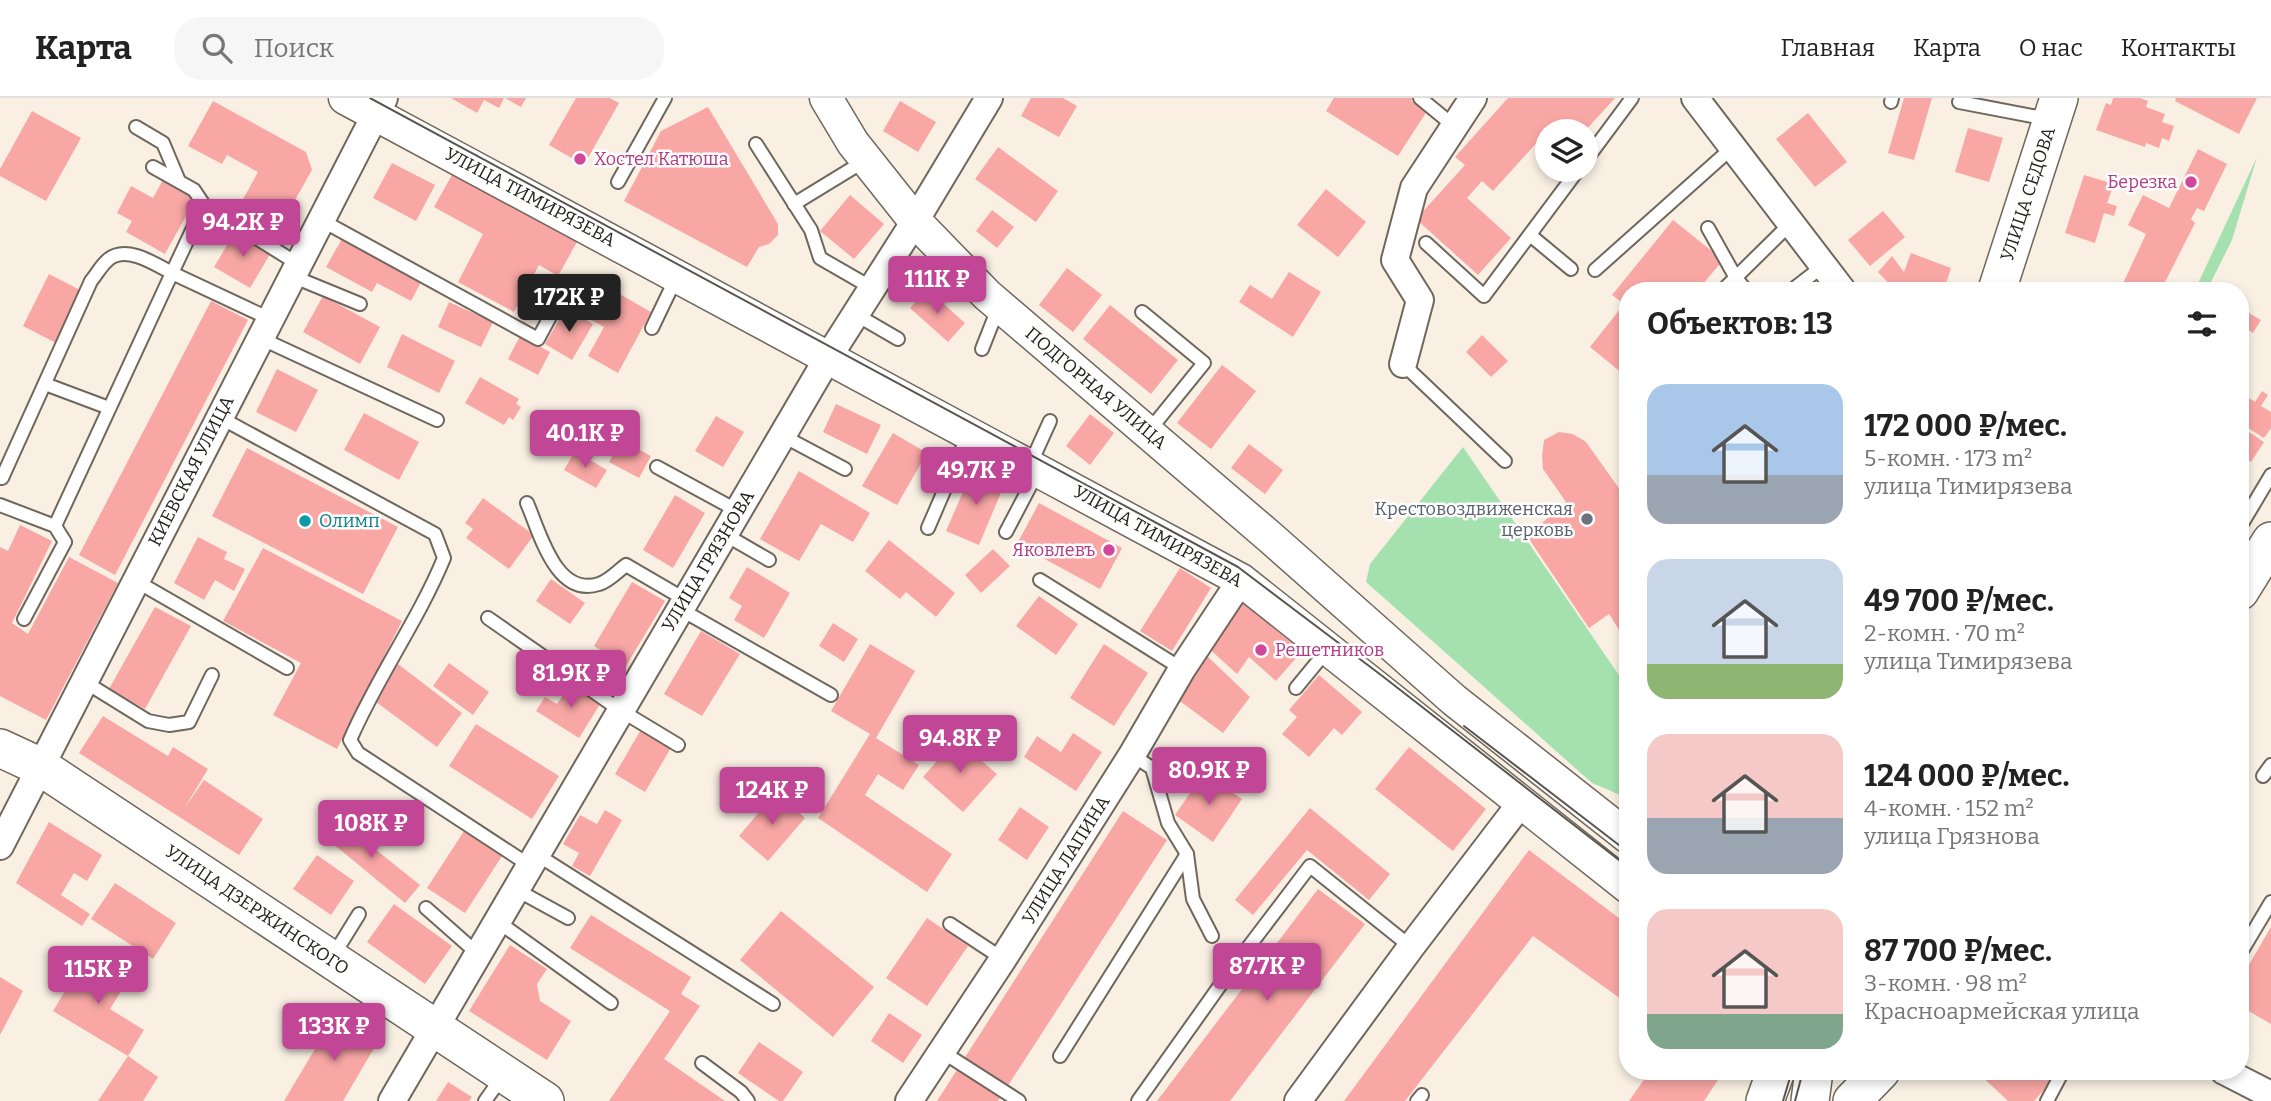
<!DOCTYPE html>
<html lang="ru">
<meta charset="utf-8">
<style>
body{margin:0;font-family:Bitter,serif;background:#f6f6f6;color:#222;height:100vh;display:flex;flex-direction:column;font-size:26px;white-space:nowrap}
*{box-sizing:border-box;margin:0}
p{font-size:23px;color:#767676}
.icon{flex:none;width:38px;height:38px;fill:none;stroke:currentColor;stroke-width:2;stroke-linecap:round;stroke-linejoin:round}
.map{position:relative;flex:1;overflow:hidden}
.details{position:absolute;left:1619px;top:184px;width:630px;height:798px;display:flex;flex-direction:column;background:#fff;border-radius:28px;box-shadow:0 4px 10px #0003}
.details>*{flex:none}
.fabs{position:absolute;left:1535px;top:21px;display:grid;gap:14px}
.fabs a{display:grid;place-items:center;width:63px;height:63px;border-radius:50%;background:#fff;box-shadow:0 4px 10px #0003;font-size:35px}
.price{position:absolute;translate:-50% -60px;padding:0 16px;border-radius:7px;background:#c24696;color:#fff;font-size:23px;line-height:46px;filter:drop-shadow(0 2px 4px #0008)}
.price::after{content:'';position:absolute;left:50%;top:42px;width:21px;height:16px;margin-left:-10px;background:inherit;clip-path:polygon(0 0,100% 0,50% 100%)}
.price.on{background:#222;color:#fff}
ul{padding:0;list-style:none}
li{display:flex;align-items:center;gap:21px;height:175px;padding:0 28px}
li span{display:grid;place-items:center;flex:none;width:196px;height:140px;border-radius:21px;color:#555}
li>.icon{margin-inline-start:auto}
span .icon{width:84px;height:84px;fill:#fffc;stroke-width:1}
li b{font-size:30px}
h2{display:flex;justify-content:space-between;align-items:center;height:84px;padding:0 28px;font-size:30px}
header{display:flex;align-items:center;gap:42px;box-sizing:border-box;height:98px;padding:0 35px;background:#fff;border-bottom:2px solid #e0e0e0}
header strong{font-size:33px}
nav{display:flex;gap:38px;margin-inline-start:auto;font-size:24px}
.search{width:490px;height:63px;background:#f6f6f6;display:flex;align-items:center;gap:18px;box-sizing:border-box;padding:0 24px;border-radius:28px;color:#767676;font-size:26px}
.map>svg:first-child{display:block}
.green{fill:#a5e1af}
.building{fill:#f8a7a5}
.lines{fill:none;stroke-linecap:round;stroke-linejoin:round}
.service-casing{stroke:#6f675c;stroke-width:16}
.minor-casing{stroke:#6f675c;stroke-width:30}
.tertiary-casing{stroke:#6f675c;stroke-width:35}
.secondary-casing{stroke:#6f675c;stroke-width:40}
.service{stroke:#fff;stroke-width:12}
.minor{stroke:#fff;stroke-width:26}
.tertiary{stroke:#fff;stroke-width:32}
.secondary{stroke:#fff;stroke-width:37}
.tram{stroke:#5a554f;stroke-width:2}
.hotel-dot{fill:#d1479c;stroke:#fefefe;stroke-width:2.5}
.worship-dot{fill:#6b7280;stroke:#fefefe;stroke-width:2.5}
.culture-dot{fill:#0f9aa8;stroke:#fefefe;stroke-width:2.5}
.labels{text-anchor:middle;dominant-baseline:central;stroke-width:5;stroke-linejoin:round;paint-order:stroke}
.hotel-label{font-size:18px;fill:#b23c85;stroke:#fefefe;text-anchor:start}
.street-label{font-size:18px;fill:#25211d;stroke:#fefefe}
.worship-label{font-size:18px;fill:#5b616d;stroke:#fefefe;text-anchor:end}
.culture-label{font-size:18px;fill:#0d838f;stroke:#fefefe;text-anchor:start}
</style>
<header>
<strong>Карта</strong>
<div class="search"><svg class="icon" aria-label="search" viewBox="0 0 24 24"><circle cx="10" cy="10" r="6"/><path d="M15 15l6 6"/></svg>Поиск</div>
<nav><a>Главная</a><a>Карта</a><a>О нас</a><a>Контакты</a></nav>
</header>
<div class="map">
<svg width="2271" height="1003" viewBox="0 0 2271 1003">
<rect width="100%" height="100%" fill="#f9f0e3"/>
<g class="green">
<polygon points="2257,59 2232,142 2207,192 2195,192"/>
<polygon points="1463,349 1627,589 1627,700 1592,685 1366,484 1370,466"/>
</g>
<g class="building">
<polygon points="451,0 504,0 499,10 484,2 477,15"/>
<polygon points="505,0 526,0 521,9"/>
<polygon points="576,0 610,0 619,5 584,67 549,47"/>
<polygon points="1031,0 1063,0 1077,8 1059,39 1021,18"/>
<polygon points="1334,0 1413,0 1411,3 1427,13 1398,58 1326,13"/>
<polygon points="1508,0 1615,0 1585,33 1553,33 1550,30 1493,93 1482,83 1467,100 1511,140 1478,177 1416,121 1465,67 1455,59"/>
<polygon points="1904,0 1932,0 1914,62 1888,55"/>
<polygon points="2113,0 2140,0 2148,3 2146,9 2165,16 2162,24 2174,28 2169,43 2162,40 2159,50 2146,45 2145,49 2096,32 2106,5 2111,7"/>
<polygon points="2176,0 2257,0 2239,36 2175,3"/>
<polygon points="213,3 306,54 312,72 282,125 242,103 258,74 227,57 222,66 188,48"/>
<polygon points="900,3 936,24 918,54 883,33"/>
<polygon points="708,9 778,126 778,137 769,146 759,149 747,169 624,103 661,33"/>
<polygon points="32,13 81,40 46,103 0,78 0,71"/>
<polygon points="1808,15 1847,64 1815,89 1776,41"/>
<polygon points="1968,30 2003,40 1989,84 1955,74"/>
<polygon points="998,49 1058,93 1036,124 975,81"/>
<polygon points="2198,51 2227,66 2204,113 2197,110 2191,121 2195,125 2161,192 2120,192 2146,136 2128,127 2143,97 2169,110"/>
<polygon points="392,65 435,87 416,123 373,100"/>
<polygon points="453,75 577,144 558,178 539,167 514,214 458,184 483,136 434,109"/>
<polygon points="2084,77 2114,86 2107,105 2117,108 2114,118 2104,115 2095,145 2065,135"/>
<polygon points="164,80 197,98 165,156 126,134 132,123 117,115 131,88 153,100"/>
<polygon points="1326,91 1366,124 1338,159 1297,127"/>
<polygon points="850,97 884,126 854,161 820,133"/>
<polygon points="992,112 1014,129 997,150 976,133"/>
<polygon points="1883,113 1905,139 1870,168 1848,142"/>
<polygon points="1673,122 1723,162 1698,192 1628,192 1628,280 1590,249 1624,206 1612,197"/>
<polygon points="236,132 272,153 250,190 214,169"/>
<polygon points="343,139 422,182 411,203 377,185 372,194 326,169"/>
<polygon points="1911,155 1951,170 1944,192 1895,192 1878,174 1892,158 1904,174"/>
<polygon points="1067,170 1102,197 1073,234 1039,207"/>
<polygon points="1289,174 1321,194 1293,239 1239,204 1250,187 1272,201"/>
<polygon points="49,176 84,194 58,246 23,228"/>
<polygon points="595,182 651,214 618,275 588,258 604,229 577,214"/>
<polygon points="927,191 965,225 948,244 910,210"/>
<polygon points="323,198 380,229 360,266 303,234"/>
<polygon points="211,203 248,222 115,477 79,457"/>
<polygon points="449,204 493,224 481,249 438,229"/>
<polygon points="1110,207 1178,262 1151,296 1083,241"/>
<polygon points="566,210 593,226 572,262 545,246"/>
<polygon points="2240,210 2261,222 2253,235 2240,227"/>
<polygon points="402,236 455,263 439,295 387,269"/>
<polygon points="1482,237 1508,263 1491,279 1466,254"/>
<polygon points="520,238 550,254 538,277 508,261"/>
<polygon points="1222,267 1256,293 1211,351 1177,325"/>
<polygon points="277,271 318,292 296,334 256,314"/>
<polygon points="480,279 519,301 516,306 521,309 513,322 509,319 504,327 465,305"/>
<polygon points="2262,293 2268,297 2261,308 2271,314 2271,330 2264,340 2240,325 2240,294 2255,304"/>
<polygon points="836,306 881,327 867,356 823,334"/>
<polygon points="364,315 419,344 399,382 344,352"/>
<polygon points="1090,316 1114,335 1090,367 1066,348"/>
<polygon points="716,318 744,334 723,369 695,353"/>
<polygon points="2240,328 2264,344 2251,364 2240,357"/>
<polygon points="1559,334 1573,336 1586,344 1628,403 1628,531 1621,535 1609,516 1589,530 1527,438 1566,404 1543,371 1542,358 1544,342"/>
<polygon points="893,335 927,355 897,407 862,388"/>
<polygon points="621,342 651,358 639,380 609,364"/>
<polygon points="1249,346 1283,372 1265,396 1231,370"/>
<polygon points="247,350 398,429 363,496 212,418"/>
<polygon points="575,353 607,372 596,390 564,372"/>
<polygon points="973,371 1005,385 979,447 946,433"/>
<polygon points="799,373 870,415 853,444 821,426 799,463 760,441"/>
<polygon points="675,397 705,415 673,470 643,452"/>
<polygon points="483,400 534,437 509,471 466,440 473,431 465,425"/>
<polygon points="1039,405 1122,450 1100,491 1017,446"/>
<polygon points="20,427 52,443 12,525 28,536 69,459 118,485 46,622 0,598 0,449 8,453"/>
<polygon points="198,439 227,454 224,461 245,471 234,493 215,482 204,502 174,485"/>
<polygon points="889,442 955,495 936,519 906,494 900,501 865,473"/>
<polygon points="263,450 402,523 337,651 273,617 301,565 223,523"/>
<polygon points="993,451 1010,468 981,495 965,477"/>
<polygon points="747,469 790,495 764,540 734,522 742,508 729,500"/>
<polygon points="1180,470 1211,490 1172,553 1140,533"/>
<polygon points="551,481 585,505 570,526 536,503"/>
<polygon points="632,484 665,503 626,568 594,548"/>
<polygon points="1039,498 1078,526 1056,557 1016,528"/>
<polygon points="1242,499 1304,551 1276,583 1249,559 1237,576 1204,546"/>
<polygon points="155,509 191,528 145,611 109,591"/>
<polygon points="833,525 858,541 844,564 819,548"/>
<polygon points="701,533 740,556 702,618 664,596"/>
<polygon points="870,546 915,573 876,640 919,667 903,692 878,676 865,697 952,756 927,794 818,720 870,636 831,613"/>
<polygon points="1104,546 1148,575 1114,628 1070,600"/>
<polygon points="1205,556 1250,599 1223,635 1173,598"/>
<polygon points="449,565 489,594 473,617 433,588"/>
<polygon points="398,566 462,615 437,649 372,601"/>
<polygon points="1319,577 1362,614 1342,637 1334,630 1309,659 1282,636 1297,619 1289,612"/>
<polygon points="572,584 602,603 579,640 536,613 545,599 557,606"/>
<polygon points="103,618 168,658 173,649 208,671 184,711 204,682 263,721 239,757 79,655"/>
<polygon points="476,626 559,678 532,721 449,668"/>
<polygon points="642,630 672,648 645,694 615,676"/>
<polygon points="1073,635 1102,654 1076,693 1024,659 1037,638 1061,654"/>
<polygon points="956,641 997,676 963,714 923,679"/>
<polygon points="1409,649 1486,711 1453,753 1375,691"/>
<polygon points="1204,675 1242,701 1213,744 1175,717"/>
<polygon points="776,694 805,720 768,763 739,738"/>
<polygon points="1020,709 1049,729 1027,762 998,742"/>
<polygon points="1310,710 1390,776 1369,802 1307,752 1253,817 1235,802"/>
<polygon points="605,712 622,722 590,778 572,768 579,755 563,746 580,717 597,726"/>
<polygon points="1123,713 1167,742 998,1003 937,1003"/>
<polygon points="335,719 420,787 405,805 321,736"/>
<polygon points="49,724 102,757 87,783 74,775 61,797 90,816 82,828 16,785"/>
<polygon points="466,730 504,755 465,815 427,790"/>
<polygon points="1529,752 1628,827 1628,906 1533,838 1405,1003 1344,1003"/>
<polygon points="317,757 354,783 331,817 293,791"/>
<polygon points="115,785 176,825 153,861 91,821"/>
<polygon points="1318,791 1365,826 1230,1003 1157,1003"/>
<polygon points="394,806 452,848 425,886 367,844"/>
<polygon points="781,813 874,889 833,939 740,862"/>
<polygon points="591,817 691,879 681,896 700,908 664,961 725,1003 609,1003 670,913 570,850"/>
<polygon points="927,820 968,848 927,908 886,880"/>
<polygon points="2271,829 2271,926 2240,908 2240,882"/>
<polygon points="510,847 547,871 537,886 540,903 571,923 547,962 469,913"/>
<polygon points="86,858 128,882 110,911 144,932 128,958 53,913"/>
<polygon points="0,879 23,893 0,937"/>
<polygon points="337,914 380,940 343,1003 284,1003"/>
<polygon points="889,915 922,937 903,965 871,943"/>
<polygon points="759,944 803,974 783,1003 779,1003 738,975"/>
<polygon points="128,958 158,979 143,1003 98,1003"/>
<polygon points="1650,973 1724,973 1704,1003 1629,1003"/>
<polygon points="1976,973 2051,973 2056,978 2034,1003 2008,1003"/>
<polygon points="448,984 472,999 469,1003 436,1003"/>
</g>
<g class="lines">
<defs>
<g id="service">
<polyline points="1420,0 1454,28"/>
<polyline points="1891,4 1892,0"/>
<polyline points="1959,4 2048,21"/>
<polyline points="136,29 163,45 179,83"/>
<polyline points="756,46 811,132 820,160 872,190"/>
<polyline points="1586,62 1632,0"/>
<polyline points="153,69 194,92 204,107 298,166"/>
<polyline points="618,84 665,0"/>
<polyline points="794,106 866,62"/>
<polyline points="321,122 538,241 559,202"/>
<polyline points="1708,130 1736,180 1746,192"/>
<polyline points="1530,137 1571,171"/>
<polyline points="1426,145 1484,198 1578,72"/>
<polyline points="1595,172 1733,49"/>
<polyline points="293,176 304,183 360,206"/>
<polyline points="1723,192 1791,125"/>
<polyline points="1792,192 1823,168"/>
<polyline points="1142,214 1204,265 1148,334"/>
<polyline points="855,216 898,241"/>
<polyline points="652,230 677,178"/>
<polyline points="260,240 437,322"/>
<polyline points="982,251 999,208"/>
<polyline points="1403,266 1505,363"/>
<polyline points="45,286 109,310"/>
<path d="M219 319 435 436 444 460C418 523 377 579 350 642L358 655 529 767"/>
<polyline points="783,338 845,371"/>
<polyline points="1030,367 1050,323"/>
<polyline points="657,369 738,413"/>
<path d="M0 379 2 380 91 183C97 176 102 166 109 161 127 147 155 166 172 175L204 107"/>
<path d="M527 405C540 435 556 500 599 486 609 483 618 473 626 467L686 502"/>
<polyline points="0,407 55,428 65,444 24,521"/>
<polyline points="55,428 172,175 270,221"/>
<polyline points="2240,429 2271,377"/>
<polyline points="928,430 969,335"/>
<polyline points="1006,434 1038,373"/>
<polyline points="724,436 769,462"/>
<polyline points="1040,482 1182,571"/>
<polyline points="136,483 287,570"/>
<polyline points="680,511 831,597"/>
<polyline points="488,520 620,612 678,647"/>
<polyline points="85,584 148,623 169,627 189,624 212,577"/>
<polyline points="1296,590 1328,551"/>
<polyline points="1132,657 1152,670 1168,725 1187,756 1193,801 1212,838"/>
<polyline points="2263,678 2271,667"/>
<polyline points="536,756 773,906"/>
<polyline points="515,791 568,820"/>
<polyline points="426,810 477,855"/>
<polyline points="497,823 611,905"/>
<polyline points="950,826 1003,861"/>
<polyline points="2240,856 2271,804"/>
<polyline points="333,858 359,816"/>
<polyline points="941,953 1019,1003"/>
<polyline points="1060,958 1187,756"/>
<polyline points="702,965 741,994 748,1003"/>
<polyline points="485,1003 502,979"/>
<polyline points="1138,1003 1231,872 1310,768 1411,849"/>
<polyline points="1417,1003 1422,997"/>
<polyline points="2047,1003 2063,973"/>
</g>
<g id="minor">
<polyline points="1695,0 1842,192"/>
<polyline points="1403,266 1420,202 1395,162 1414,90 1473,0"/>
<polyline points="0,748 384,0"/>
<polyline points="2224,973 2271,997"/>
<polyline points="392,1003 829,258 915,123 989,0"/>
<polyline points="909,1003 1003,861 1132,657 1182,571 1241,482"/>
<polyline points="1298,1003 1411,849 1521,705"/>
</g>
<g id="tertiary">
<polyline points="345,0 1241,482 1628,789"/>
<polyline points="826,0 853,45 915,123 987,197 1271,440 1454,602 1628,739"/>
</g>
<g id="secondary">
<polyline points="1997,192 2059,0"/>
<polyline points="2240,493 2271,443"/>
<polyline points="0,650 41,669 545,1003"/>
<polyline points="1765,1003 1776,973"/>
<polyline points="1810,1003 1814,973"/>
<polyline points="1852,1003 1881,973"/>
</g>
</defs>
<use href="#service" class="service-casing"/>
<use href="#minor" class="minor-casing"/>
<use href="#tertiary" class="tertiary-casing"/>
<use href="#secondary" class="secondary-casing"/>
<use href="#service" class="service"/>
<use href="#minor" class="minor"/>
<use href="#tertiary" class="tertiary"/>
<use href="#secondary" class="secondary"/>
<g class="tram">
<polyline points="370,0 1238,469 1381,577 1628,769"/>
<polyline points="1464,628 1628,754"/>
<polyline points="1783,1003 1792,973"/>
<polyline points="1795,1003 1803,973"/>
</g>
</g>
<g class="hotel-dot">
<circle cx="580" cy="61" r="7"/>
<circle cx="2191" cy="84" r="7"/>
<circle cx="1109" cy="452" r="7"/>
<circle cx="1261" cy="552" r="7"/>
</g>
<circle class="worship-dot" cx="1587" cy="421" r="7"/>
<circle class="culture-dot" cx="305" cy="423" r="7"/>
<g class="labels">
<g class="hotel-label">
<text x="594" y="61">Хостел Катюша</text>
<text x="2177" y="84" text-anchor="end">Березка</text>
<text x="1095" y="452" text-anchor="end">Яковлевъ</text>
<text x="1275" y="552">Решетников</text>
</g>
<g class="street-label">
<text transform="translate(2028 96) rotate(-72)">УЛИЦА СЕДОВА</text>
<text transform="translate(530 99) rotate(28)">УЛИЦА ТИМИРЯЗЕВА</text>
<text transform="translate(1096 290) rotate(40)">ПОДГОРНАЯ УЛИЦА</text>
<text transform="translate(191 373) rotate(-63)">КИЕВСКАЯ УЛИЦА</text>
<text transform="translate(1158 438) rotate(29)">УЛИЦА ТИМИРЯЗЕВА</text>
<text transform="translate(708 463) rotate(-59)">УЛИЦА ГРЯЗНОВА</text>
<text transform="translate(1066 762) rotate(-58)">УЛИЦА ЛАПИНА</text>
<text transform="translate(257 812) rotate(34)">УЛИЦА ДЗЕРЖИНСКОГО</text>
</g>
<g class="worship-label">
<text x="1573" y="411">Крестовоздвиженская<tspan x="1573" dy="21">церковь</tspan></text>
</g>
<g class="culture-label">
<text x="319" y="423">Олимп</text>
</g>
</g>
</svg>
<div class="fabs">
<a><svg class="icon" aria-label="layers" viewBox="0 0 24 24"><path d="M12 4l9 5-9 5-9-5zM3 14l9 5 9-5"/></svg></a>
</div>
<b class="price" style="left:243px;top:161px">94.2K ₽</b>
<b class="price" style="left:937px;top:218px">111K ₽</b>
<b class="price on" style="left:569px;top:236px">172K ₽</b>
<b class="price" style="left:585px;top:372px">40.1K ₽</b>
<b class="price" style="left:976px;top:409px">49.7K ₽</b>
<b class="price" style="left:571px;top:612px">81.9K ₽</b>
<b class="price" style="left:960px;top:677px">94.8K ₽</b>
<b class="price" style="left:1209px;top:709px">80.9K ₽</b>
<b class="price" style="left:772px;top:729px">124K ₽</b>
<b class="price" style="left:371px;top:762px">108K ₽</b>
<b class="price" style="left:1267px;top:905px">87.7K ₽</b>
<b class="price" style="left:98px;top:908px">115K ₽</b>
<b class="price" style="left:334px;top:965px">133K ₽</b>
<section class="details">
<h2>Объектов: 13<svg class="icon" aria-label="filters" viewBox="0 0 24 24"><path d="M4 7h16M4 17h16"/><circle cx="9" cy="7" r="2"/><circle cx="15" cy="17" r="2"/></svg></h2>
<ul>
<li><span style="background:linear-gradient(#a9c7e8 65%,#9aa5b1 0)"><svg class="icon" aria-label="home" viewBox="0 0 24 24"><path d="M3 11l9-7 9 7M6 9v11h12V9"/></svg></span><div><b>172 000 ₽/мес.</b><p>5-комн. · 173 m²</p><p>улица Тимирязева</p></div></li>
<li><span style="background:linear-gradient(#c9d6e8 75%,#8fb573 0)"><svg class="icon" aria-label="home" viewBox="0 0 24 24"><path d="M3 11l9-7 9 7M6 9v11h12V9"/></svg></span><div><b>49 700 ₽/мес.</b><p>2-комн. · 70 m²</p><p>улица Тимирязева</p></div></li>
<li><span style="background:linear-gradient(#f6c9c9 60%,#9aa5b1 0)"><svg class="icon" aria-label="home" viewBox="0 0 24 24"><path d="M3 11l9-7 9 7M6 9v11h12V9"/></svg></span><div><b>124 000 ₽/мес.</b><p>4-комн. · 152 m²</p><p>улица Грязнова</p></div></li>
<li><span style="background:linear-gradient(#f6c9c9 75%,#7fa58c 0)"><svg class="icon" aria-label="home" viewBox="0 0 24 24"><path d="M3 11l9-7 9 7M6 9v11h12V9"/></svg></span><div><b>87 700 ₽/мес.</b><p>3-комн. · 98 m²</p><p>Красноармейская улица</p></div></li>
</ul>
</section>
</div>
